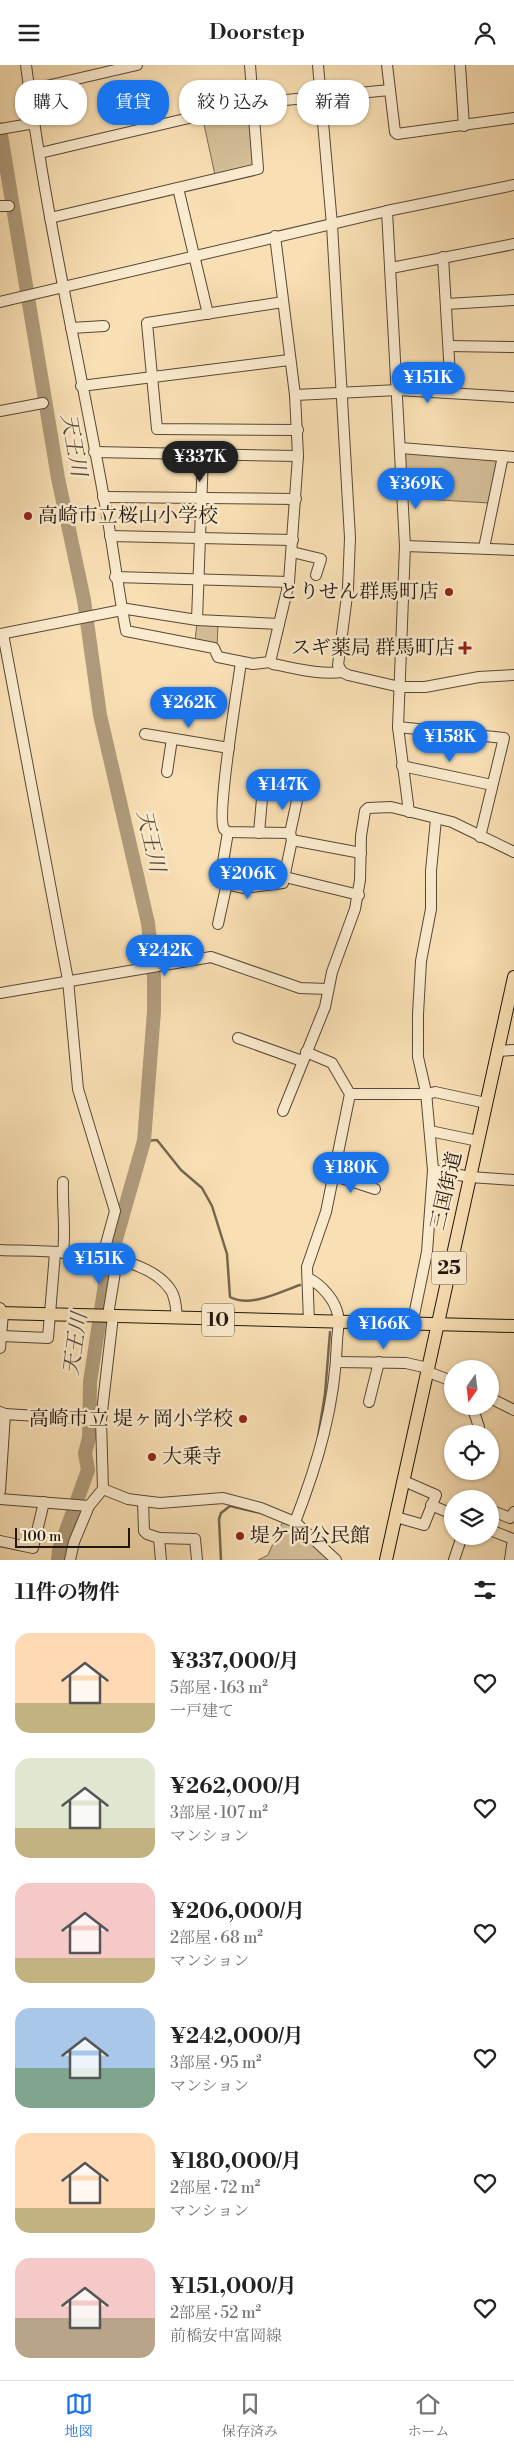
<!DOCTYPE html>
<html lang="ja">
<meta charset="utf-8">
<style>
body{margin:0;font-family:"Libre Bodoni","Noto Serif JP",serif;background:#f2f2f2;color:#222;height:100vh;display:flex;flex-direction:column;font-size:19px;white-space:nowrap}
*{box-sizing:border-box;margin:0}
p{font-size:16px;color:#767676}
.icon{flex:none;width:28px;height:28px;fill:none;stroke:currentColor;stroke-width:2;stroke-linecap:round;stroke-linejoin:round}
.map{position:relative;height:1495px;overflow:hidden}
.side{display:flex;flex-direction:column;background:#fff;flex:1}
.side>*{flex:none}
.top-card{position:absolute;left:15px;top:15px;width:485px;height:45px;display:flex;gap:10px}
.needle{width:32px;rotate:194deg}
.fabs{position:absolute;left:444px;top:1295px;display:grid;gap:10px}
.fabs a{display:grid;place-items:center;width:55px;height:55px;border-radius:50%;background:#fff;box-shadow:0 1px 4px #0004;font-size:25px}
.scale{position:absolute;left:15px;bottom:12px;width:115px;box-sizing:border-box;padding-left:5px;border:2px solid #20160d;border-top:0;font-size:14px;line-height:18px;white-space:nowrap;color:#20160d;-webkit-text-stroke:4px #fbebce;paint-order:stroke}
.price{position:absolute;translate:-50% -42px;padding:0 11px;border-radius:18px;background:#1a73e8;color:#fff;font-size:16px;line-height:32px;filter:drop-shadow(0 1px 2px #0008)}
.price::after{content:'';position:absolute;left:50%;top:30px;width:15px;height:11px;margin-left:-8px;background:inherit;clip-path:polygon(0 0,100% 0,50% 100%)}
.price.on{background:#222;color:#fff}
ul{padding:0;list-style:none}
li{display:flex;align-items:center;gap:15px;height:125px;padding:0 15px}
li span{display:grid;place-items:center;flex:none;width:140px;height:100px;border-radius:15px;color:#555}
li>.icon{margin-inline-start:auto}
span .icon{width:60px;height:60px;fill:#fffc;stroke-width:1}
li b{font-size:21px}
h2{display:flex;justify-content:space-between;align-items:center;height:60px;padding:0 15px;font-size:21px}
.pill{padding:0 18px;border-radius:20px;background:#fff;box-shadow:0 1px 4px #0004;font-size:18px;line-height:45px}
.pill.on{background:#1a73e8;color:#fff}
header{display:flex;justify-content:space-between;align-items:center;height:65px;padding:0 15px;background:#fff;font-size:22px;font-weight:600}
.menu{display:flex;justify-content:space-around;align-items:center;height:70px;border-top:1px solid #e0e0e0;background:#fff;font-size:14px;color:#767676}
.menu a{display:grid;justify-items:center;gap:2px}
.menu .on{color:#1a73e8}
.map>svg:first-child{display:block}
.green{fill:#d4be98;stroke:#7a6a52}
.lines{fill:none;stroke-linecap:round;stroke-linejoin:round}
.stream{stroke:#76664f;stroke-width:2.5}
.river{stroke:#af9b7b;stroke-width:14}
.minor-casing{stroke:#564837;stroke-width:12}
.major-casing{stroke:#20160d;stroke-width:14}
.minor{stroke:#fbebce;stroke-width:10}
.major{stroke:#f9e0b4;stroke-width:12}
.poi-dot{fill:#8f2418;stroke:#fbebce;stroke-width:2}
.labels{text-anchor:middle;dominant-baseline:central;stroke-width:5;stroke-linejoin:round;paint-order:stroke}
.shield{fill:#fbebce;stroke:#625647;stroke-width:1}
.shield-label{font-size:19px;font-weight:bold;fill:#20160d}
.poi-label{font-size:20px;fill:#20160d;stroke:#fbebce;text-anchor:start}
.street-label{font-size:20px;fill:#20160d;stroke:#fbebce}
.water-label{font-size:21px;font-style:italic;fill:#594b39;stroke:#fbebce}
</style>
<header><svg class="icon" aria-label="menu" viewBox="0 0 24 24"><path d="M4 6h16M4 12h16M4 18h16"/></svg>Doorstep<svg class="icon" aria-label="person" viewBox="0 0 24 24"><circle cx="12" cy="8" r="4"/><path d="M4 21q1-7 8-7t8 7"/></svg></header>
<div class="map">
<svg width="514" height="1495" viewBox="0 0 514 1495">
<rect width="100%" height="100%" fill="#f9e0b4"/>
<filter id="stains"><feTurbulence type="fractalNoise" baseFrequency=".004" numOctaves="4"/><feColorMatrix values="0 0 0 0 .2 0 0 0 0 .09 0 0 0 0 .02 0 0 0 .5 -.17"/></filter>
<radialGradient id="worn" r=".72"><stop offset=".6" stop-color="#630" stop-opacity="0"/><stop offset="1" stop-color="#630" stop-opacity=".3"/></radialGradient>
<g class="green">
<polygon points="245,44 248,47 254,98 252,101 215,110 203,55"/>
<polygon points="407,386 495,393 498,398 489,438 407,433 405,390"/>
<polygon points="197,558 218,559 217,582 195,576"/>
<polygon points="283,1456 298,1466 329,1495 258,1495 268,1490"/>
</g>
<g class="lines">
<g class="stream">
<path d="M144 1076 157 1075 181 1105 202 1123 212 1141 227 1189 230 1232C251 1243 279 1227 300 1220"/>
<polyline points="318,1372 325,1329 330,1267"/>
<polyline points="221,1495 219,1454 221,1448 230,1441 261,1448"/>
</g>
<polyline class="river" points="0,64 58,413 84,535 100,650 148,858 154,913 154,946 144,1076 107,1206 90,1317 89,1373 85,1388 88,1405 59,1485 58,1495"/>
<defs>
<g id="minor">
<path d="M26 0C45 148 79 293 105 439 113 481 118 524 126 566L214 583 218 592 253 599 270 597"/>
<polyline points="318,0 332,160 350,473 348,523 338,600 342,607 348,610 400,622 425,622 479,612 514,610"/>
<polyline points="387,0 395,67 397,69 514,53"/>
<polyline points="460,0 464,61"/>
<polyline points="29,25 137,0"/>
<polyline points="0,64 35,58"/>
<polyline points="40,88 253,38 390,25"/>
<polyline points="178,123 208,249"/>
<polyline points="0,141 9,141"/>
<polyline points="387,146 405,481 398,662 409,747"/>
<polyline points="50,153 258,104 250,0"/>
<path d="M275 171 295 330 298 391 289 517 270 597 273 599C295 603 319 610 342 607"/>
<polyline points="443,192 451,328"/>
<polyline points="391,203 514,179"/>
<polyline points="0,237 387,146 514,120"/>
<polyline points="283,237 147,258 157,364 298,365"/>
<polyline points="446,239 514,235"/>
<polyline points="71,263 104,261"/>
<polyline points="449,281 514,282"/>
<polyline points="81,321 289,295"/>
<polyline points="295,330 398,325 514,332"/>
<polyline points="0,346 43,338"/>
<polyline points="401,383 514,392"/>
<polyline points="94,387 298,391"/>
<polyline points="103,432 296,434"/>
<polyline points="110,471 293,475"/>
<polyline points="405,481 514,485"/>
<polyline points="484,483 503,391"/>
<polyline points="292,487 321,494 316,510"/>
<polyline points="115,512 289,517"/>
<polyline points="197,555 203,390"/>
<polyline points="0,569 127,544 197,555 279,559"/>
<polyline points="3,569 68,915 78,1024 115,1146 103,1190"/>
<path d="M241 597C238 621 216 750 224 764L228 767 290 768 292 775 361 788"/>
<polyline points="398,662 504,673 480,772"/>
<polyline points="145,669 229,683"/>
<polyline points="402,701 492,720"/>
<polyline points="167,707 172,674"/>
<polyline points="228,767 221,809 230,820 243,823 283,818 292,775"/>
<polyline points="259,768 263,722"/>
<polyline points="290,768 298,731"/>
<polyline points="285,812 359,830"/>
<polyline points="218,859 227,818"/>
<polyline points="0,928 211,892 300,923 327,924"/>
<polyline points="238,973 302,996"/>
<polyline points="497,986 514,985"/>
<polyline points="306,987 332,998 350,1029 326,1147 307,1202 309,1257"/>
<polyline points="350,1029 427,1029 435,1027 486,1038"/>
<polyline points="283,1046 325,942 332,907 355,844 360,815 361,771 365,746 368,743 391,742 452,757 514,787"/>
<polyline points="430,1066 478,1076"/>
<polyline points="433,1105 470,1112 514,1115"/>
<polyline points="335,1111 375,1124"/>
<path d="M0 1185C46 1187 141 1183 170 1224 176 1232 176 1244 177 1253"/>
<path d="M63 1188C66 1164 62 1141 63 1117"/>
<polyline points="108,1250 117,1195"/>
<polyline points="412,1260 427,1187 433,1105 426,1027 418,992 418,949 421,896 431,844 431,806 436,754"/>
<polyline points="2,1271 48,1273 55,1188"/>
<polyline points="0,1283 3,1248 0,1243"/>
<polyline points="336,1297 406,1298 428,1303"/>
<polyline points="428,1307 452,1316"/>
<polyline points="490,1333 514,1345"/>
<polyline points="369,1337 379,1297"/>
<polyline points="472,1341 479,1362 478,1367"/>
<polyline points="0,1347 5,1349 0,1426"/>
<polyline points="5,1349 101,1355"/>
<polyline points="103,1424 128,1434 143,1436 160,1438 223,1433 261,1443 295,1457 336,1495"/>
<polyline points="0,1434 89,1441"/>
<polyline points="143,1436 144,1466 147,1469 159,1473 161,1495"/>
<polyline points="431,1440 452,1449"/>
<polyline points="490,1445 510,1453 514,1447"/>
<polyline points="396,1452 424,1460 436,1430 404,1416"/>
<path d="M295 1457C318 1398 335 1340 337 1277 337 1269 340 1257 338 1250 335 1235 322 1220 308 1213"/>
<polyline points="490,1465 513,1474 510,1495"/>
<polyline points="159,1473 195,1474 197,1495"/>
<polyline points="0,1476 33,1483 44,1437"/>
<polyline points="70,1495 74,1477 89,1441 103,1424 101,1355 113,1251"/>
<polyline points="454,1495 462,1471"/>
</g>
<g id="major">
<polyline points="0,1248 514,1261"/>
<polyline points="386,1495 514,912"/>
</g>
</defs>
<use href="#minor" class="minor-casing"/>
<use href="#major" class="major-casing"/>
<use href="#minor" class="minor"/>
<use href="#major" class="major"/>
</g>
<g class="poi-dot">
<circle cx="28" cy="451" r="5"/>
<circle cx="449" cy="527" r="5"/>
<path d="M462.5 575.5h5v5h5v5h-5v5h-5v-5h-5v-5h5z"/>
<circle cx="243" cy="1354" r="5"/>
<circle cx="152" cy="1392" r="5"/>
<circle cx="240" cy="1471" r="5"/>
</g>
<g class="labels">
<g class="shield">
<rect x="431.5" y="1186.5" width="35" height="33" rx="4"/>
<rect x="202" y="1238.5" width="32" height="33" rx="4"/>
</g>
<g class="shield-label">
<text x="449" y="1203">25</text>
<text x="218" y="1255">10</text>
</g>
<g class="poi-label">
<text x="38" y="451">高崎市立桜山小学校</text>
<text x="439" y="527" text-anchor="end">とりせん群馬町店</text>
<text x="455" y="583" text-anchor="end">スギ薬局 群馬町店</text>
<text x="233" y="1354" text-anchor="end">高崎市立 堤ヶ岡小学校</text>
<text x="162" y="1392">大乗寺</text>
<text x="250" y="1471">堤ケ岡公民館</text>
</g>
<g class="street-label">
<text transform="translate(447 1126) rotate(-77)">三国街道</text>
</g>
<g class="water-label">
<text transform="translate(73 380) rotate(80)">天王川</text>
<text transform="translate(150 776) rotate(77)">天王川</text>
<text transform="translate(76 1279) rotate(-82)">天王川</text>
</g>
</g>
<rect width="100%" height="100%" filter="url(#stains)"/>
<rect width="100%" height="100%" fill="url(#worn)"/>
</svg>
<div class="fabs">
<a><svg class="needle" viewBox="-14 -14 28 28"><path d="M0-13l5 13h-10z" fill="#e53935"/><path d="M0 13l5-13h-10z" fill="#767676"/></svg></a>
<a><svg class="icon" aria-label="locate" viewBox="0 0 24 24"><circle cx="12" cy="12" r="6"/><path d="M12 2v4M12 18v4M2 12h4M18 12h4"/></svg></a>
<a><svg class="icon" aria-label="layers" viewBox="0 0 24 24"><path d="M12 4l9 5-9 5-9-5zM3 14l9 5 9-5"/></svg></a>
</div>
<div class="scale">100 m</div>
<b class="price" style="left:428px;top:339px">¥151K</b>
<b class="price on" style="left:200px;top:418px">¥337K</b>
<b class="price" style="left:416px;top:445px">¥369K</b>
<b class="price" style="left:189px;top:664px">¥262K</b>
<b class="price" style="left:450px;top:698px">¥158K</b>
<b class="price" style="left:283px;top:746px">¥147K</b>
<b class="price" style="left:248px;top:835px">¥206K</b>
<b class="price" style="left:165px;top:912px">¥242K</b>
<b class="price" style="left:351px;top:1129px">¥180K</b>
<b class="price" style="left:99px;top:1220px">¥151K</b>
<b class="price" style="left:384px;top:1285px">¥166K</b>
<div class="top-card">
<a class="pill">購入</a>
<a class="pill on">賃貸</a>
<a class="pill">絞り込み</a>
<a class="pill">新着</a>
</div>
</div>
<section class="side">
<h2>11件の物件<svg class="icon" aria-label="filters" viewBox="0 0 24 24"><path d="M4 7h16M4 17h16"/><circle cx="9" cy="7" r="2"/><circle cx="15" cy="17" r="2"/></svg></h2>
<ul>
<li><span style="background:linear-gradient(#ffd9b3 70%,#c2b280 0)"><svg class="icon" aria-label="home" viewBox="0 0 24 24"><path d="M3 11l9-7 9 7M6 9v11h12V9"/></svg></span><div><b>¥337,000/月</b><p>5部屋 · 163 m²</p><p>一戸建て</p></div><svg class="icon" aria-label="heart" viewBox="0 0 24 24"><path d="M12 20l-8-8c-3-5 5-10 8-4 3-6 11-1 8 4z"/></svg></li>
<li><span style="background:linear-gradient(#dfe7d0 70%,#c2b280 0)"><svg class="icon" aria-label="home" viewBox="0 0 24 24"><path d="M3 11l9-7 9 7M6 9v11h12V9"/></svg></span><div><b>¥262,000/月</b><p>3部屋 · 107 m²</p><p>マンション</p></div><svg class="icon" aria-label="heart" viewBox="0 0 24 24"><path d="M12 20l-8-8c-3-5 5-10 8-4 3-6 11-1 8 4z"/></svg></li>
<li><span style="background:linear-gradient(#f6c9c9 75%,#c2b280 0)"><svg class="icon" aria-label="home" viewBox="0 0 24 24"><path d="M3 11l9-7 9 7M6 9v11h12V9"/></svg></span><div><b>¥206,000/月</b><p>2部屋 · 68 m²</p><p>マンション</p></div><svg class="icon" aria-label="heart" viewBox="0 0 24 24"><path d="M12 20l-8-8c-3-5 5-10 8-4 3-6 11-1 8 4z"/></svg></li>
<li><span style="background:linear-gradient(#a9c7e8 60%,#7fa58c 0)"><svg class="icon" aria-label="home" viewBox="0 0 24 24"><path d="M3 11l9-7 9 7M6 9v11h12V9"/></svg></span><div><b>¥242,000/月</b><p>3部屋 · 95 m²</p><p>マンション</p></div><svg class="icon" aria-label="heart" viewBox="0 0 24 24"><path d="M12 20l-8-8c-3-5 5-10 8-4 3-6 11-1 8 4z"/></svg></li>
<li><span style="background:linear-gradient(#ffd9b3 75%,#c2b280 0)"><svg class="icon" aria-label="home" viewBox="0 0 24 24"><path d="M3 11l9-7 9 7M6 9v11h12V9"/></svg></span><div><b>¥180,000/月</b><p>2部屋 · 72 m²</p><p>マンション</p></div><svg class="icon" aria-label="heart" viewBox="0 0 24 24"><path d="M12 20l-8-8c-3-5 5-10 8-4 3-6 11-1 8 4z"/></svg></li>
<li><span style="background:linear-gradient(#f6c9c9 60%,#b9a48a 0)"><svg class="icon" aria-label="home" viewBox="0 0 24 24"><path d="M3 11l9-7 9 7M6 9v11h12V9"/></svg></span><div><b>¥151,000/月</b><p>2部屋 · 52 m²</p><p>前橋安中富岡線</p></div><svg class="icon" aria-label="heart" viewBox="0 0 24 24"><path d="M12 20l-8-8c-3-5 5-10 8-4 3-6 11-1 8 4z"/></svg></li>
</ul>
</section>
<nav class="menu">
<a class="on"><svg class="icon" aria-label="map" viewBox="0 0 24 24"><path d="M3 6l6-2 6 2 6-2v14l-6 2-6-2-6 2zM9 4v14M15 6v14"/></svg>地図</a>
<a><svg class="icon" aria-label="saved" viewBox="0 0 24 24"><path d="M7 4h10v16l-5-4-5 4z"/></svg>保存済み</a>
<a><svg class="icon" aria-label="home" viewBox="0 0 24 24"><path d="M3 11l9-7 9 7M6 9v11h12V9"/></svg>ホーム</a>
</nav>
